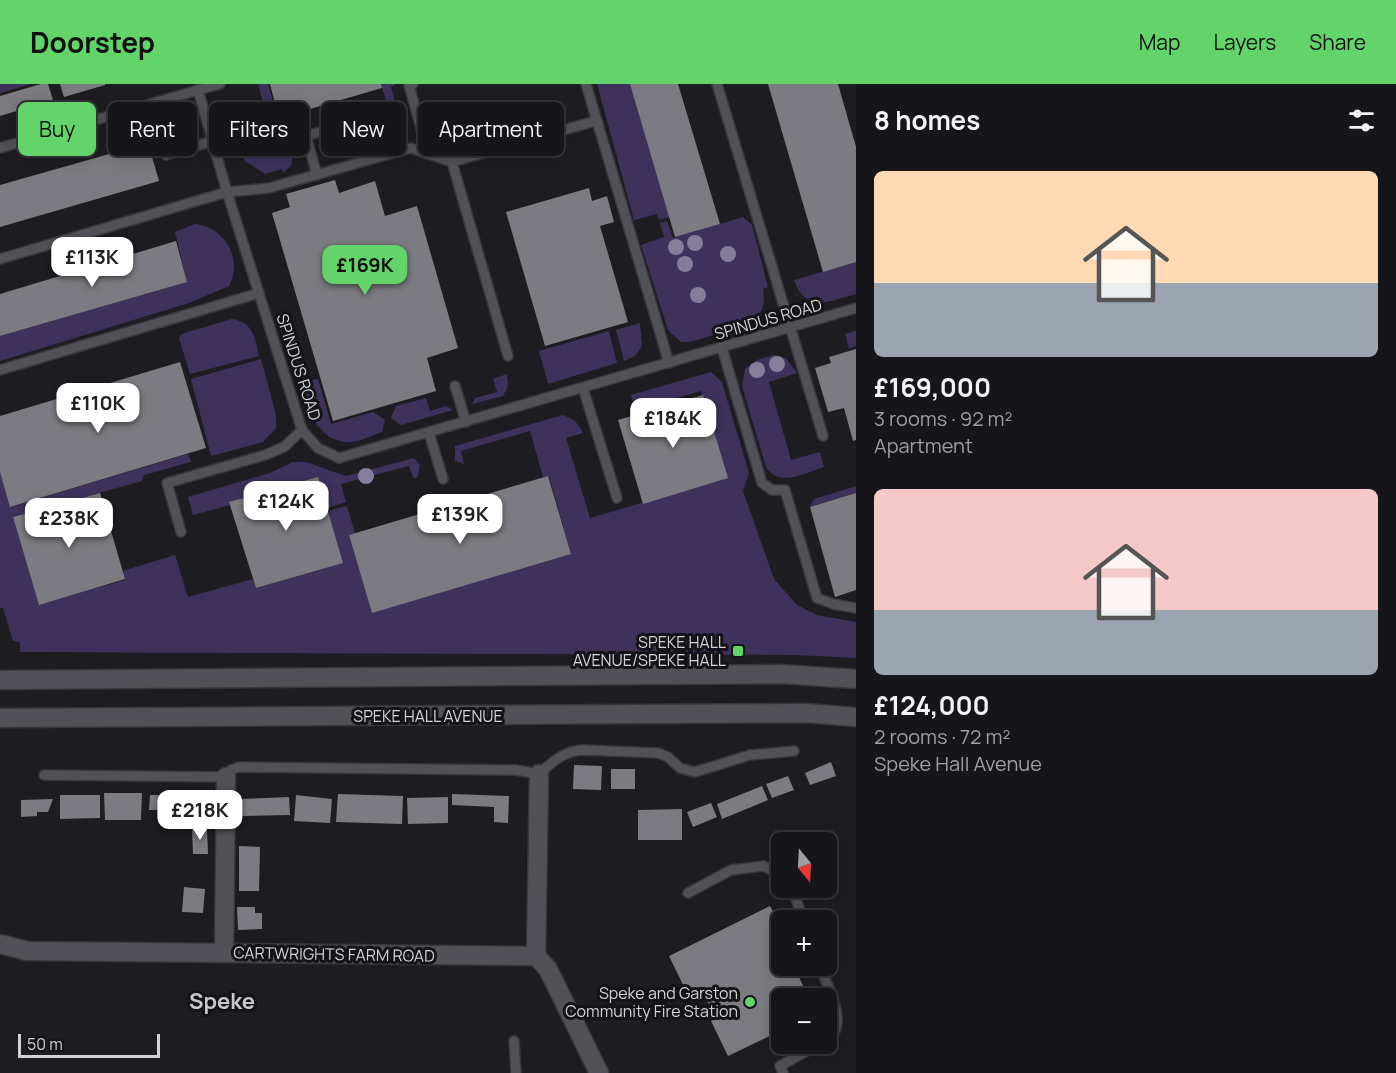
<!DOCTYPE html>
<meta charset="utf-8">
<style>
body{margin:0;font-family:Manrope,sans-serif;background:#1f1e22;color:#f1f3f6;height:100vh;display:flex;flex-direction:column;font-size:22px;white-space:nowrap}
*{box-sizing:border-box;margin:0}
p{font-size:20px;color:#9e9fa2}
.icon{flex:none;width:33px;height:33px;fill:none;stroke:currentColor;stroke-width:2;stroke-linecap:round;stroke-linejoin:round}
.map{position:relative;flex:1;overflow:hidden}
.drawer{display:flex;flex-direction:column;background:#161519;width:540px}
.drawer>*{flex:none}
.hud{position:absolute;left:18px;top:18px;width:570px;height:54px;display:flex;gap:12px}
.needle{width:39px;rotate:162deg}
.fabs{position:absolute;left:771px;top:748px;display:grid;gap:12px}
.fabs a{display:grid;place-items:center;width:66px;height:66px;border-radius:9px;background:#161519;box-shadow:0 3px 15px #0003,0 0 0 2px #353438;font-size:30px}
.scale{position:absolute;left:18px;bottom:15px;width:142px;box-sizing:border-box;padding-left:6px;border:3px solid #d3d3d6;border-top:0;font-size:16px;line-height:21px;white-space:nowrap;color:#d3d3d6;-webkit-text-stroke:4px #141317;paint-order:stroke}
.price{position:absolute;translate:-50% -51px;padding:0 14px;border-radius:12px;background:#fff;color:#222;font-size:20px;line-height:39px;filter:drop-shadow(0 2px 3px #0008)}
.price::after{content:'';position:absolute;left:50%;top:36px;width:18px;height:14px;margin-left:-9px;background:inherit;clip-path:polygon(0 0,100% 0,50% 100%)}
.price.selected{background:#63d469;color:#111}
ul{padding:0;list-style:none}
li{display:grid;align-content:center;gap:12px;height:318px;padding:0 18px}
li span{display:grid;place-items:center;height:186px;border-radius:9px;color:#555}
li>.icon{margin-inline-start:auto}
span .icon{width:108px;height:108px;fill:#fffc;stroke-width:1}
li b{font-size:26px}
h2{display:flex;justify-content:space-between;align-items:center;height:72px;padding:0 18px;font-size:26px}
.pill{padding:0 21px;border-radius:9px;background:#161519;box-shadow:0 3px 15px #0003,0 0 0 2px #353438;font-size:21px;line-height:54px}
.pill.selected{background:#63d469;color:#111}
header{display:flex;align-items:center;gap:36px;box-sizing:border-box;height:84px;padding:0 30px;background:#63d469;color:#111}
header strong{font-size:28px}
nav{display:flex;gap:33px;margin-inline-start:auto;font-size:21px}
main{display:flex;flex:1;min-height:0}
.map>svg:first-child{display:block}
.green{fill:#3e325c}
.building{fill:#7c7b81}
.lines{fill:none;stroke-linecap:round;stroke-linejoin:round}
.lane-casing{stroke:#38383b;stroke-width:12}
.street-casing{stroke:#38383b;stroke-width:21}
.secondary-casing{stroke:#38383b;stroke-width:21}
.lane{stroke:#525157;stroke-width:9}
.street{stroke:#525157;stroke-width:18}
.secondary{stroke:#525157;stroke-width:18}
.tree{fill:#847e9b}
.poi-dot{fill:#63d469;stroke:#141317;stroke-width:2}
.labels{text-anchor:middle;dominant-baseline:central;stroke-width:6;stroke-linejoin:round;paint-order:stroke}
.street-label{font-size:16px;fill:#d3d3d6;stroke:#141317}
.poi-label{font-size:16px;fill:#d3d3d6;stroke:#141317;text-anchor:end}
.district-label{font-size:22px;font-weight:bold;fill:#c8c7cd;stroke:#141317}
</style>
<header>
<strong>Doorstep</strong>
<nav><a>Map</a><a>Layers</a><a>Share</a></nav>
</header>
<main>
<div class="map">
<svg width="856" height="989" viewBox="0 0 856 989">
<rect width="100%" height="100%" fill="#1d1c21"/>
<g class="green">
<polygon points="0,0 31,0 0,9"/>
<polygon points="258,0 268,0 279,37 282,37 292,67 292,80 283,89 282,85 265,90 245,77 235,59 238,58 244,73 275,63"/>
<polygon points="381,0 396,0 391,3 404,51 335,71 330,68 326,60 332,55 336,68 397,51"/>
<polygon points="597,0 630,0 670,133 659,136 657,130 634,136"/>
<path d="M743 133 752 141 768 203 763 205C770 238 739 244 714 251 703 254 692 259 681 258L668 246 641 161 664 153 660 139 667 137 673 154Z"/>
<path d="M195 140C224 143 244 175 229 202L189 219 0 277V252L187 198 175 148Z"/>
<path d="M856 178V210C829 217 806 230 794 196Z"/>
<path d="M232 235C253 238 255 254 259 272L190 290 179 254 181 250Z"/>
<polygon points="640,239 642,262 635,272 624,277 616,246"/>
<polygon points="609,247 617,279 548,300 539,267"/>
<polygon points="856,247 856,262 849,264 845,250"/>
<path d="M299 262 307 297 318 295 331 340 373 328 385 336 382 348C373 351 361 357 351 358 308 360 302 300 293 271L294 264Z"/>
<path d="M774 271 786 274 797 289 769 298 791 376 820 368 824 383C805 389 779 404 766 383L742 302 745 285 757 276Z"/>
<polygon points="261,275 276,331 276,344 263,358 211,372 191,295"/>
<path d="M711 288 722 298 749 389 743 407 774 495 797 521 817 531 856 538V574L797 571 20 568V558L13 557 3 524H0V388L11 423 188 370 191 378 144 391 142 397 13 433 39 520 125 496 123 487 175 471 188 513 253 495 256 504 342 479 328 427 347 422 355 449 349 451 372 528 571 470 549 392 543 393 530 347 461 367 464 380 455 377V362L563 331C573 335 579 339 583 349L566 354 590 434 727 394 701 307 635 326 631 311Z"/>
<polygon points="507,290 508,302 503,312 472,320 475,314 497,308 493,295"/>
<polygon points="426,314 430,327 446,322 453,326 401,341 391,334 396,322"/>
<polygon points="414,374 420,381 418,392 414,395 409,382 341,400 346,418 327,424 318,393 230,418 230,421 193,431 188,413 270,389 293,378 306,378 346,392"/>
<polygon points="856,402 856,409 810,423 814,415"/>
</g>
<g class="building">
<polygon points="41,0 48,0 53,16 0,32 0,12"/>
<polygon points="60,0 105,0 105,1 64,13"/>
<polygon points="270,0 381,0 382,4 279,34"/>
<polygon points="630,0 678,0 720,140 675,153"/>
<polygon points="768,0 838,0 856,63 856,178 823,188"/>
<polygon points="148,59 159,97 0,143 0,101"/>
<polygon points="335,96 339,109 375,97 385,132 417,122 458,264 427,274 436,307 333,337 272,129 290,123 286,110"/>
<polygon points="589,104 592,117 607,112 614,138 600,142 628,238 545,262 506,128"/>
<polygon points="176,157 187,198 0,252 0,210"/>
<polygon points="856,265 856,356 853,357 844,324 828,328 815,284 831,279 829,273"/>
<polygon points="180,278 206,364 10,423 0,388 0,332"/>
<polygon points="703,311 728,394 643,420 618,336"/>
<polygon points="548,392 571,470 372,529 349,451"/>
<polygon points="318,393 343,479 256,504 229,418"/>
<polygon points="100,409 125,495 39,521 13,433"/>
<polygon points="856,409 856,506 835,513 810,423"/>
<polygon points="831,678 836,692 810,701 805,689"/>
<polygon points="574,681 602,682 601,706 573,705"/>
<rect x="611" y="685" width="24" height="20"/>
<polygon points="788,692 794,706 772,714 766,700"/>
<polygon points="762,702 768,716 722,735 717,720"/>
<polygon points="104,709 142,709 141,736 105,736"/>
<polygon points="338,710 403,712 402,740 336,738"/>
<polygon points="452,710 509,712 508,739 494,738 494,723 452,721"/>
<polygon points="60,711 100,711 100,734 60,735"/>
<polygon points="150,711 206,712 206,733 179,733 179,726 149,726"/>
<polygon points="296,711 332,715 330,739 294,737"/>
<polygon points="289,713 290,731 241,732 241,715"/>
<polygon points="448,713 448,739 408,740 407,714"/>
<polygon points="53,715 48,728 37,728 37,732 21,733 21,716"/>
<polygon points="711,719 717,733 693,743 687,728"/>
<polygon points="682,725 682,756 638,756 638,726"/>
<polygon points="192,744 207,744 208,770 193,770"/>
<polygon points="239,762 260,763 259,807 239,807"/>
<polygon points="184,803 205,805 203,829 182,828"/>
<polygon points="770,822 782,844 782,882 794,882 809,915 782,915 782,946 728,972 711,937 716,935 703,909 690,915 669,872"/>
<polygon points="237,823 255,823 255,829 262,829 262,845 238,846"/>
</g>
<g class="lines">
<defs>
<g id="lane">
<polyline points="413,0 409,1 428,70"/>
<polyline points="586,0 669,279"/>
<polyline points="717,0 823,352"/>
<polyline points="198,6 220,0"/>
<polyline points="0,64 198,6 227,108 302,346 318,364 339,374 856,224"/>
<polyline points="166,71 266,41"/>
<polyline points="317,91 306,52 385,29"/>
<polyline points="0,175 227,108 269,104 411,64 452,78"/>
<polyline points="722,264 762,399 772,406 785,406 817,514 833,520 856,524"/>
<polyline points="508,272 452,78 595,37"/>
<polyline points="0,286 259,209"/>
<polyline points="455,302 466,338"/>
<polyline points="583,304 617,414"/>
<polyline points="429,349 443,395"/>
<polyline points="181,448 167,399 265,371 284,363 302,346"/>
<path d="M44 691 226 693 231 686 239 683 516 686 539 690C552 678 565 666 584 666L658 669 668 673 680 684 695 688 750 671 794 667"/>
<polyline points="792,804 804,837"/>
<polyline points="688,809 731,786 764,782 782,792"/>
<path d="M819 882C827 900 851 943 826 956"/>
<polyline points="514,957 516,989"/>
<polyline points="783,989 780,982 819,960"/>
</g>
<g id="street">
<polyline points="0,860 27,867 536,872 548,885 599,989"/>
<polyline points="224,869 226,693"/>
<polyline points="536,872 539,690"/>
</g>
<g id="secondary">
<polyline points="0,596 781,590 856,595"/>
<polyline points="0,634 805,629 856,633"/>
</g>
</defs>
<use href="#lane" class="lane-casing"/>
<use href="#street" class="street-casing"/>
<use href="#secondary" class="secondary-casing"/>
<use href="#lane" class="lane"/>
<use href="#street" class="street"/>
<use href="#secondary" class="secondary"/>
</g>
<g class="tree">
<circle cx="695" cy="159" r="8"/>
<circle cx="676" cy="163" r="8"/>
<circle cx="728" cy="170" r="8"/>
<circle cx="685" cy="180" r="8"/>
<circle cx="698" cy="211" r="8"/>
<circle cx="777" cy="280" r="8"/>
<circle cx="757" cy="286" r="8"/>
<circle cx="366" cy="392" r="8"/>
</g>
<g class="poi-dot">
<rect x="732" y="561" width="12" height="12" rx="3"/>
<circle cx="750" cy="918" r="6"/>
</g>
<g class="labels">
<g class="street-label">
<text transform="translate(768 235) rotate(-16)">SPINDUS ROAD</text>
<text transform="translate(299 283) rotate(72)">SPINDUS ROAD</text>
<text x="428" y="632">SPEKE HALL AVENUE</text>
<text transform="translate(334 870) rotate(1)">CARTWRIGHTS FARM ROAD</text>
</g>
<g class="poi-label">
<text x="726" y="558">SPEKE HALL<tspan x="726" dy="18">AVENUE/SPEKE HALL</tspan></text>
<text x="738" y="909">Speke and Garston<tspan x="738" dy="18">Community Fire Station</tspan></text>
</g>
<g class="district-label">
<text x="222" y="917">Speke</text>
</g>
</g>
</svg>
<div class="fabs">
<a><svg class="needle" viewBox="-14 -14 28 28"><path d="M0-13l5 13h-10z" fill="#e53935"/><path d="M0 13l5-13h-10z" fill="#9e9fa2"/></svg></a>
<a>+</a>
<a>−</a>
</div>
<div class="scale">50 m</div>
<b class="price" style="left:92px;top:204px">£113K</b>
<b class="price selected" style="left:365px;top:212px">£169K</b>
<b class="price" style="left:98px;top:350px">£110K</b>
<b class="price" style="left:673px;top:365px">£184K</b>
<b class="price" style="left:286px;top:448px">£124K</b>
<b class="price" style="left:460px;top:461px">£139K</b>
<b class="price" style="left:69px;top:465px">£238K</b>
<b class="price" style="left:200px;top:757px">£218K</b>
<div class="hud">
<a class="pill selected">Buy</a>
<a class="pill">Rent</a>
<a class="pill">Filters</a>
<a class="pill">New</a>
<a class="pill">Apartment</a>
</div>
</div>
<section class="drawer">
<h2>8 homes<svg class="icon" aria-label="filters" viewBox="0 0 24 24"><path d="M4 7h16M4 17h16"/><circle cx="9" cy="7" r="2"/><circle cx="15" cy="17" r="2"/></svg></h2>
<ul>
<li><span style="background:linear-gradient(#ffd9b3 60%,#9aa5b1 0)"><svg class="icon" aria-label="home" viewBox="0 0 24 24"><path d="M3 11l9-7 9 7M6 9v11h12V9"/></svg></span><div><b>£169,000</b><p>3 rooms · 92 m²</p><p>Apartment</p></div></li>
<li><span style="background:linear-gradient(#f6c9c9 65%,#9aa5b1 0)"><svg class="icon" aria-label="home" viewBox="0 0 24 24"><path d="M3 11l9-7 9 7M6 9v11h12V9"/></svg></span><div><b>£124,000</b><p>2 rooms · 72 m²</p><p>Speke Hall Avenue</p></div></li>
</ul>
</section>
</main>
